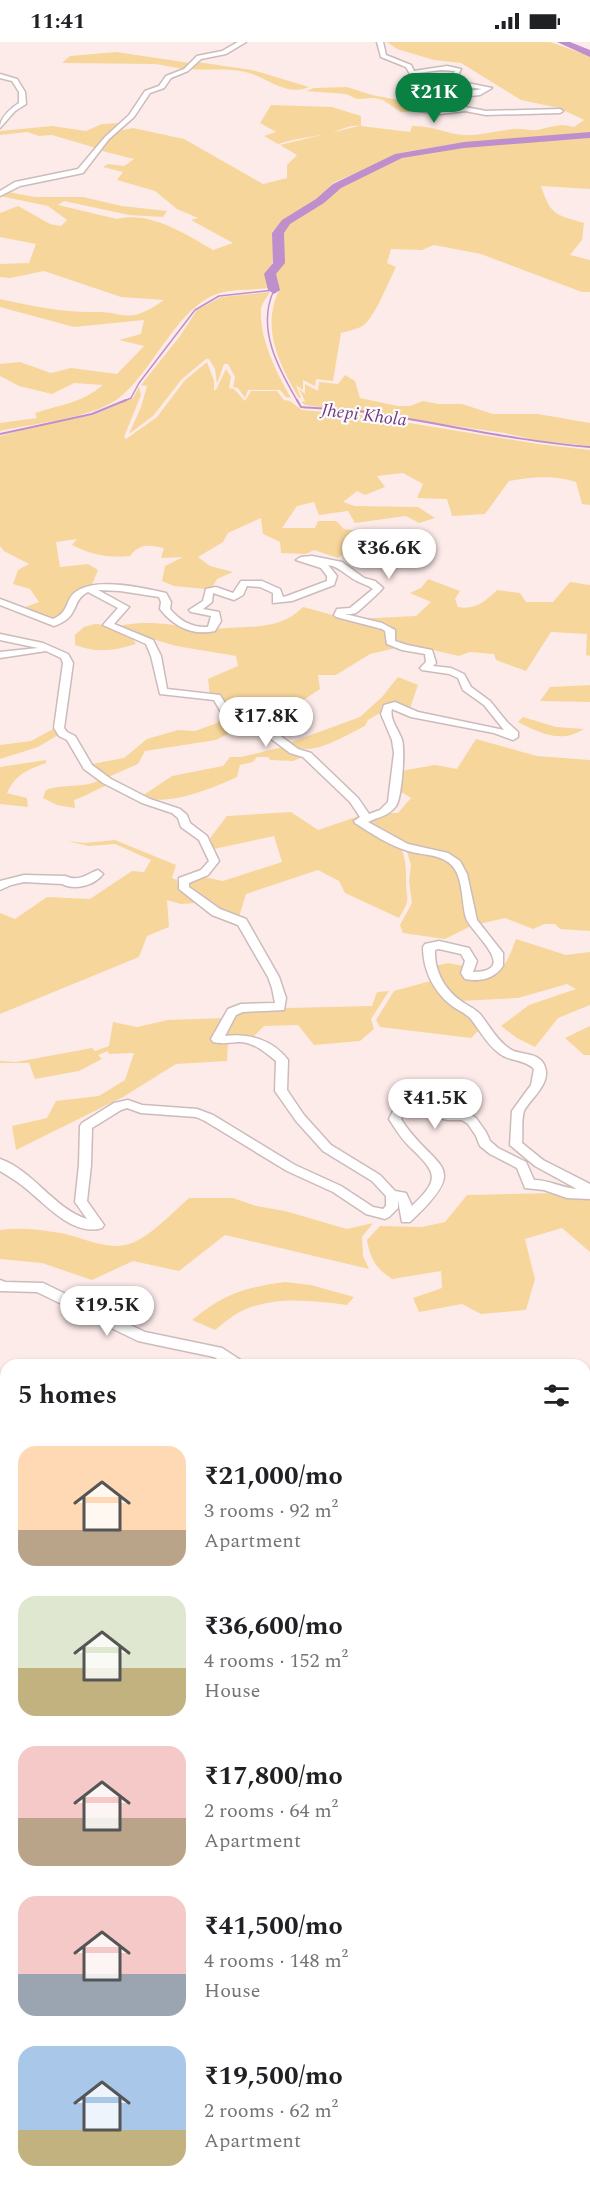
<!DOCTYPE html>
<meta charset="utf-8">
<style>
body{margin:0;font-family:Spectral,serif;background:#f6f6f6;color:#202124;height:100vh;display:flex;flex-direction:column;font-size:22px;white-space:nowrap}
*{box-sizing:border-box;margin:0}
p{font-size:20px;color:#757577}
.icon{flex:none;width:33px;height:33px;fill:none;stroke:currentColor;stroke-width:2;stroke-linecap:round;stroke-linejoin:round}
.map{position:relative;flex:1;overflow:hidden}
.details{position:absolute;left:0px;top:1317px;width:591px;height:836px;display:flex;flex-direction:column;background:#fff;border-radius:18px 18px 0 0;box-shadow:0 2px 4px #0004}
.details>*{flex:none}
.price{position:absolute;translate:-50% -51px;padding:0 14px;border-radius:21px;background:#fff;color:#222;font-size:20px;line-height:39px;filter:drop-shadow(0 2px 3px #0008)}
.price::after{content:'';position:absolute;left:50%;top:36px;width:18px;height:14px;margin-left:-9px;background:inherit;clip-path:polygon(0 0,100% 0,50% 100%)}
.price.selected{background:#0b8043;color:#fff}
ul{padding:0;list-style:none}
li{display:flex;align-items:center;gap:18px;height:150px;padding:0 18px}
li span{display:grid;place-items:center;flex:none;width:168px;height:120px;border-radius:18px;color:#555}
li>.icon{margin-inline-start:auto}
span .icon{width:72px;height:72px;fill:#fffc;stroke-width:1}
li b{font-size:26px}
h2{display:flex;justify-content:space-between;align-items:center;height:72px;padding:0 18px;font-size:26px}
.status{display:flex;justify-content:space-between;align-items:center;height:42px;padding:0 30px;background:#fff;direction:ltr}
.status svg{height:16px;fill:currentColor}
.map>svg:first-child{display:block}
.green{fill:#f7d69b}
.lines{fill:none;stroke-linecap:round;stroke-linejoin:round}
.stream-far2{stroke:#be8fcc;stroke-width:1.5}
.stream-far1{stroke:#be8fcc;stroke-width:2}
.stream{stroke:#be8fcc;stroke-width:4}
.river{fill:#be8fcc;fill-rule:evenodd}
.minor-casing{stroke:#cdbbbb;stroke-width:3}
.minor{fill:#fff;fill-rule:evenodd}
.labels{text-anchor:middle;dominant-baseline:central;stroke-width:4.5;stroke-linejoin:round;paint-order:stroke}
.far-water-label{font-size:18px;font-style:italic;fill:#733983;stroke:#fdfdfd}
</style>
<div class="status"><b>11:41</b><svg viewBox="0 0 49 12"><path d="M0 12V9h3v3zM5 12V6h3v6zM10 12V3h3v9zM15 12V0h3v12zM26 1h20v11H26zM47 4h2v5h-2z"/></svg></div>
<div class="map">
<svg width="590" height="2152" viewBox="0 0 590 2152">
<rect width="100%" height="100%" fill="#fdebea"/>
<g class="green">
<path d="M387 0H550L590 14V91L503 100 459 101 401 111 333 141 318 158 292 172 272 190C276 207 276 217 267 232L269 246C255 248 238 247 224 250 179 259 155 328 119 356 91 377 35 381 0 389V381L37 376 35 371C62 362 80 362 103 343L74 341 52 352 19 344 0 334V322L20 320 51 331 71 326 117 332 144 304 119 298 141 292 144 278 74 285 0 265V257C31 264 66 271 97 270 110 269 123 275 135 273 144 271 157 263 164 258L121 255 44 229 10 236 0 235V222L29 221 36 202 0 195V171L18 164 50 182 61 184 67 178 48 164 0 154 8 150 35 155H83L122 164 167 169 163 175 129 173 64 159 58 163 117 177C151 169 185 192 213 208L233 201 191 178 198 176 177 167 155 149 117 138 123 130 103 125 108 122 124 124 134 117 102 109 110 96 117 89 133 86 184 97 263 142 287 136V123L297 113 280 103 359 84C349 83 341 88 331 91 313 95 296 96 278 102L264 94 276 90 260 81 271 63 332 65 361 74V84L410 90 412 84C432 83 448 93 468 93 480 93 501 88 514 87 521 86 530 89 537 88 552 85 559 81 574 85L584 78 559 66 521 58 461 21 434 18 397 7Z"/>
<polygon points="116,10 190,21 184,27 155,22 62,21 70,14"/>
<path d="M197 20 252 28 309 45C288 54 272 39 252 32 230 25 210 29 188 27Z"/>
<polygon points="347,45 372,53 399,58 416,70 401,70 383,58 374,56 357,57 346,52 306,49 314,46"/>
<polygon points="120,81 96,106 52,93 39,94 27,90 0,93 0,89 52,84 86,89 102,82"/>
<path d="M590 96V147L541 144C551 174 555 172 584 181L582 198 570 213 590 218V250H582L481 212 434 203 422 208 391 207 387 221 396 225C389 239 375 274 364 283 358 287 348 289 341 291L333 339 316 337 315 344 303 338V348L296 343 301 356H299C279 322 261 286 279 248L274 232 282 220V191L288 179 324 159 342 145 403 115 457 105Z"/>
<path d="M270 250C267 255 262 261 261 267 259 296 277 332 291 356L286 355 280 348H248L245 356 238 346 233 345 235 335 228 322H224L217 342 215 327 209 317H206L182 337 153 374 129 392 141 365 147 344 141 343 180 294 197 268 221 255Z"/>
<path d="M207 320 214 339V348H216L226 327 231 335 229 346 234 347 245 359 251 349H277L284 358 290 359 302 368 361 373 538 402 590 408V463L582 462 576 440C552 433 533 435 509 439L485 472 452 474 447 457 417 456 423 442 403 431 377 434 385 445 365 453 357 449 343 460 355 464 418 465 435 476 419 481 406 474 355 481 348 469 319 473 314 460 297 464 282 486H315L318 479H336L344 487 368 491 338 516 314 508 306 512 281 511 280 500 263 492 261 476 228 491 223 500 198 515 210 524 233 530 217 537 213 544 205 547 174 544 162 539 165 524 183 515 161 516 164 506C149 503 140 501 130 514 108 516 92 513 72 503L77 497 56 500 60 525 88 522 98 528 91 545 81 547 66 572 54 580 23 566 39 560 30 547 13 542 18 528 29 522 4 509 0 504V394L37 384 93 373 133 356 139 345 141 353 124 395 126 397 157 375 185 338Z"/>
<polygon points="345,333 355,339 360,356 398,364 410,364 423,359 439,362 462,362 493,372 538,372 590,381 590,404 540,399 505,391 305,363 301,360 305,359 299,347 305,352 305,342 318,349 319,340 338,342"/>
<path d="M428 537 460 549 455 557 458 565C475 568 485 560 497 548L520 551 526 560H553L570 540 590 543V614L586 613 587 592 551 590 526 629 496 618 494 612 470 610 459 614 424 606H410L393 599 392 588 386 583 353 577 416 574 431 560 410 551 421 546Z"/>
<path d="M303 565 388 588 387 599 396 606 370 612 336 633H318L320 647 277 676 257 683 241 677H230L210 653 208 637 238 624 236 614 176 604 115 586C133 578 170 581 189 586 193 588 197 591 202 591 206 591 211 588 215 587 247 583 279 590 303 565Z"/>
<path d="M94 582C107 582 117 590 131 594L136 602C114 609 96 611 75 603V593L84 585Z"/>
<path d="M398 635 418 643 410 666 401 662H385L381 665 383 669 368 678 365 684C343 694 310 718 289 701L360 675 382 655Z"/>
<polygon points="590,643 590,660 540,659 550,645"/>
<polygon points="224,673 238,679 229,685 235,688 216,698 145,709 138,722 106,736 92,722 124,716 147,697 178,688 195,689 217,681"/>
<path d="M523 675 556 685 584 687C561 702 540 691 518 680Z"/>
<polygon points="55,686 58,693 38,705 0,717 0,703 31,699"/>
<polygon points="476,697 537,714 590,718 590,889 560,887 555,882 545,882 533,887 505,876 475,883 458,819 405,802 365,780 385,771 398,771 411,756 398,748 400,729 435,723 457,727"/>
<path d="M283 705 303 715 293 719 270 718 268 715H257L253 720 240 723 237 735C213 746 166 766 142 754L172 734 223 724 230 715H241Z"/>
<path d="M46 718V721C27 728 16 732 7 751L27 756 28 765 0 762V725Z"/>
<path d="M100 738 108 743C96 747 87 754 74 758L75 766 57 763 43 756 46 748C64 741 82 747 100 738Z"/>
<path d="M291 770 318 788 362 773 359 779C392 798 407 795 406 837 406 859 412 855 399 876L345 851 339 839 318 828 246 852 239 875C217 868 198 860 185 840L204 835 223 839 282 820 274 794 214 807 210 796 227 774Z"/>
<polygon points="115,798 176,823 172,836 177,838 179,847 195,861 181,862 167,858 169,885 147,894 139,915 0,972 0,871 15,877 47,855 90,857 132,829 144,830 151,818 115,802 88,804 68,799 85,801"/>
<polygon points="406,806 445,816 460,830 471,884 445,897 403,891 400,883 412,861 409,839 411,823"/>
<path d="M516 897 566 913 590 910V963L558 976 535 1005 517 996 501 984 529 963 576 947 567 942 518 956 459 959 439 937 435 924 448 921 464 924 466 935C501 932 504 930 516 897Z"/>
<polygon points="434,938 482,985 471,996 380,985 376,978 394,949"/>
<polygon points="389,949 371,977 374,987 360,999 314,1003 298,983 264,984 253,995 219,996 235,971 242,967 372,964 377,950"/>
<polygon points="225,976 218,990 228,1000 227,1019 176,1022 123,1055 16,1108 12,1084 47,1076 56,1059 99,1054 125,1038 134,1011 109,1012 108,1009 98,1013 102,1017 79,1029 35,1037 29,1021 0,1021 0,1019 16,1020 92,1006 95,1009 109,1004 113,980 137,985 168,978"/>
<polygon points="590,984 590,1013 584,1013 565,996"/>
<path d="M556 1151 590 1155V1210L562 1186 525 1197 535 1237 526 1268 481 1272 462 1262 419 1270 413 1256 442 1246 441 1229 392 1237C376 1227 370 1216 367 1198L380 1184 422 1185 445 1180 467 1153Z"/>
<path d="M189 1156H233L256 1164 285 1169 347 1187 373 1181 362 1195 363 1214 369 1227 225 1193 179 1229 133 1219 92 1238 42 1221 0 1217V1188C19 1185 42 1188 61 1191 83 1195 106 1209 129 1202 149 1196 173 1170 189 1156Z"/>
<path d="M285 1240 311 1243 354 1255 347 1263C314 1259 278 1254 246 1267 235 1271 224 1281 215 1288L192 1278C226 1251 243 1246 285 1240Z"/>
<polygon points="590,1537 590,1617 585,1614 585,1538"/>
<polygon points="0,1558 6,1564 6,1735 0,1729"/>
<polygon points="585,1712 590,1712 590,2152 0,2152 0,2058 6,2055 6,2146 585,2146"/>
<polygon points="6,1929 6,2039 0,2042 0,1933"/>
</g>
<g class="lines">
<path class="stream-far2" d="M122 360 131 356 139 341 195 268 219 254 274 248C256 286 278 326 298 360"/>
<g class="stream-far1">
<path d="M297 358 301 365C322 367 344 367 366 370 441 381 515 399 590 405"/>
<polyline points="0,392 92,372 126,358"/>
</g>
<g class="stream">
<polyline points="585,1706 590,1705"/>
<polyline points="0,2049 6,2046"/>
</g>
<g class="river">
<polygon points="557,0 570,0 590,8 590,15"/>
<polygon points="590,90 590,96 464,106 402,116 341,146 324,161 290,182 284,191 285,221 276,232 280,248 274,252 268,248 264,232 273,221 272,191 282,178 316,157 333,142 395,112 464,100"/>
</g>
<defs>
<g id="minor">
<polygon points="238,0 246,0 226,12 201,17 188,29 171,36 164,46 150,51 134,75 109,97 83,131 20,144 0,154 0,149 15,140 78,127 105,95 129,73 145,49 159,44 166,34 184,27 197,14 222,9"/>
<polygon points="377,0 383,0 386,13 411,23 414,29 447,24 461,27 455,39 442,43 467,41 492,46 480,53 443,57 427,67 440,68 465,65 486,69 560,67 563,69 560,71 486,73 465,69 440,72 418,69 418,67 439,54 482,47 467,45 425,47 424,44 450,37 455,29 441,28 410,32 406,25 381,15"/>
<path d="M0 32 17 37 25 50 26 62 15 69 0 86C0 75 10 67 19 61V50L12 39 0 36Z"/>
<path d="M312 514 342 520 364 536 375 539 383 546C381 549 359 569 356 571 353 572 348 572 345 572L382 581 395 588V599L407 603 432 608 436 621 433 624 451 626 464 632 471 645 490 659 507 680 518 690V695L513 698 494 691 411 675 392 667C389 677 399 688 402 698 405 708 402 756 396 764 389 774 378 775 368 780L408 802 448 811 460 819 467 832 477 878 503 911V924C494 937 480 940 465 937L461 931 465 919 461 912 439 907 435 908C434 928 444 947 461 959 468 964 474 966 480 972 489 983 497 999 510 1007 520 1014 540 1009 545 1025 551 1042 530 1057 524 1069 521 1078 523 1092 522 1101L543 1118 590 1142V1157L567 1156 544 1148 525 1146 517 1126 490 1112 480 1104 476 1094 468 1082 462 1078H448L408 1070 403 1071 401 1077C434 1129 474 1120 410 1180H402L398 1158V1166L389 1175 385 1177 366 1172 333 1150 287 1129 205 1079 196 1075 141 1071 127 1066 121 1068 92 1086 91 1123 87 1159 104 1183 102 1186C72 1195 45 1161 24 1145 17 1139 8 1134 0 1129V1117C34 1129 53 1166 87 1177L75 1160 79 1123 80 1084 82 1081 114 1061 128 1058 142 1063 197 1067 213 1073 295 1123 341 1144 373 1165 383 1167 386 1164V1154L372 1139 323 1109 296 1079 275 1049 276 1019C265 1010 253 999 237 1000 228 1001 222 1002 213 1000L211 997 228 967 241 962 275 961 272 946 268 935 238 883 212 873 179 847V836L201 828 209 819 199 798 181 785 178 776 172 771 142 761 103 741 84 727 67 698 59 694 54 686 63 621 61 616 46 609 0 616V610L38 606 0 598V592L43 601 68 612 73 621 64 686 67 690 75 694 92 723 111 737 150 757 180 767 187 773 190 781 207 794 219 819 208 833 189 841V845L220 867 246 877 279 935 286 956 284 968 243 970 236 973 225 994C249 991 273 998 288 1018L287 1048 304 1073 331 1103 380 1133 395 1149 406 1151 412 1164C439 1138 438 1132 412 1107 402 1098 396 1088 389 1077L395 1065 408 1062 448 1070 468 1071 476 1076 486 1090 490 1099 498 1106 526 1120 534 1138C549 1138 562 1146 577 1147L535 1124 510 1103 512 1069 531 1043 534 1027C524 1017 511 1020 500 1012 487 1003 480 988 470 976 464 970 457 968 451 963 433 949 423 927 423 905L425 902 439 899 469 906 477 919 473 930C521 929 471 891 466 876 461 859 464 831 448 820 437 812 421 813 408 809 389 803 372 792 355 781L354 779 360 775 350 760 303 715 290 711 262 690 226 679 214 658 160 652 151 614 146 602 103 583 118 566 88 550C70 559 81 575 54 584L0 563V557L53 577C71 569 64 557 77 549 97 535 144 546 166 551L171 560 170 567C180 579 192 586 208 585L211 574 191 570 189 568 203 559 206 547 216 545 233 551 241 539H262L280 547 283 555 287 554 327 539V534L321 526 296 518 301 515ZM328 523C341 525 347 535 359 540 365 543 368 543 373 547L350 566 337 567 334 573 336 575 382 587 385 589 387 602 402 608 425 612 426 620 420 626 422 628 449 632 458 636 463 648 484 663 504 688 418 670 395 660 384 663 381 672 392 698 394 711 388 760 380 768 369 772 358 756 311 711 298 707 270 686 234 675 220 653 167 647 161 614 153 598 114 582 129 565 98 548 120 549 159 555 161 560 160 567C174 585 193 594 215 589L221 579 219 570 203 567 212 560 213 551 234 558 243 553 247 544 260 545 273 551V561L292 559 334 543 337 534Z"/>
<path d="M98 828 103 832C95 843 75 849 62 842L24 840 11 843 0 848V839L24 833 65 834C79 840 85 833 98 828Z"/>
<polygon points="0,1238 5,1240 43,1241 145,1290 222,1306 242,1319 244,1323 227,1323 214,1315 138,1299 37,1250 0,1249"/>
</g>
</defs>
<use href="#minor" class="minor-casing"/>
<use href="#minor" class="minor"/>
</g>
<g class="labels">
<g class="far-water-label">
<text transform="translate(364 373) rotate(7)">Jhepi Khola</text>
</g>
</g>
</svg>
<b class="price selected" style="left:434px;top:82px">₹21K</b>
<b class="price" style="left:389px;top:538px">₹36.6K</b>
<b class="price" style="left:266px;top:706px">₹17.8K</b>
<b class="price" style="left:435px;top:1088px">₹41.5K</b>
<b class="price" style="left:107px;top:1295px">₹19.5K</b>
<section class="details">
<h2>5 homes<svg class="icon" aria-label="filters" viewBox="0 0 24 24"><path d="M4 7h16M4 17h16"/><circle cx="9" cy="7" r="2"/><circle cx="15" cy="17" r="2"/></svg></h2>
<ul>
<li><span style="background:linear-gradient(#ffd9b3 70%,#b9a48a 0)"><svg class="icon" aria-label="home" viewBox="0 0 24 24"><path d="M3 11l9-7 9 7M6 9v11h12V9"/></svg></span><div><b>₹21,000/mo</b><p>3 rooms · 92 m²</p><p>Apartment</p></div></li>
<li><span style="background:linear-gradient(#dfe7d0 60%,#c2b280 0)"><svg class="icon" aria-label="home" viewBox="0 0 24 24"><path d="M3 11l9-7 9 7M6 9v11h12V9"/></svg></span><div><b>₹36,600/mo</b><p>4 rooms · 152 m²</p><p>House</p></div></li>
<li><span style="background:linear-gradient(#f6c9c9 60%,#b9a48a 0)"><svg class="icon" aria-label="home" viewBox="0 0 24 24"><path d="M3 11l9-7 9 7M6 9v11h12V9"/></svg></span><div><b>₹17,800/mo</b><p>2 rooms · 64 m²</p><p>Apartment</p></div></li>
<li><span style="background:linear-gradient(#f6c9c9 65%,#9aa5b1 0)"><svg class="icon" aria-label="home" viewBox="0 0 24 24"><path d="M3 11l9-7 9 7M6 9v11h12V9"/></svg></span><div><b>₹41,500/mo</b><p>4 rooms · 148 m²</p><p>House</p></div></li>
<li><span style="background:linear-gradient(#a9c7e8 70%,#c2b280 0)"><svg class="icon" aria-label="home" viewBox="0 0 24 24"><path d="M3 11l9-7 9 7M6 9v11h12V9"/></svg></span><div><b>₹19,500/mo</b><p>2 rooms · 62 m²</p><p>Apartment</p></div></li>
</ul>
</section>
</div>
